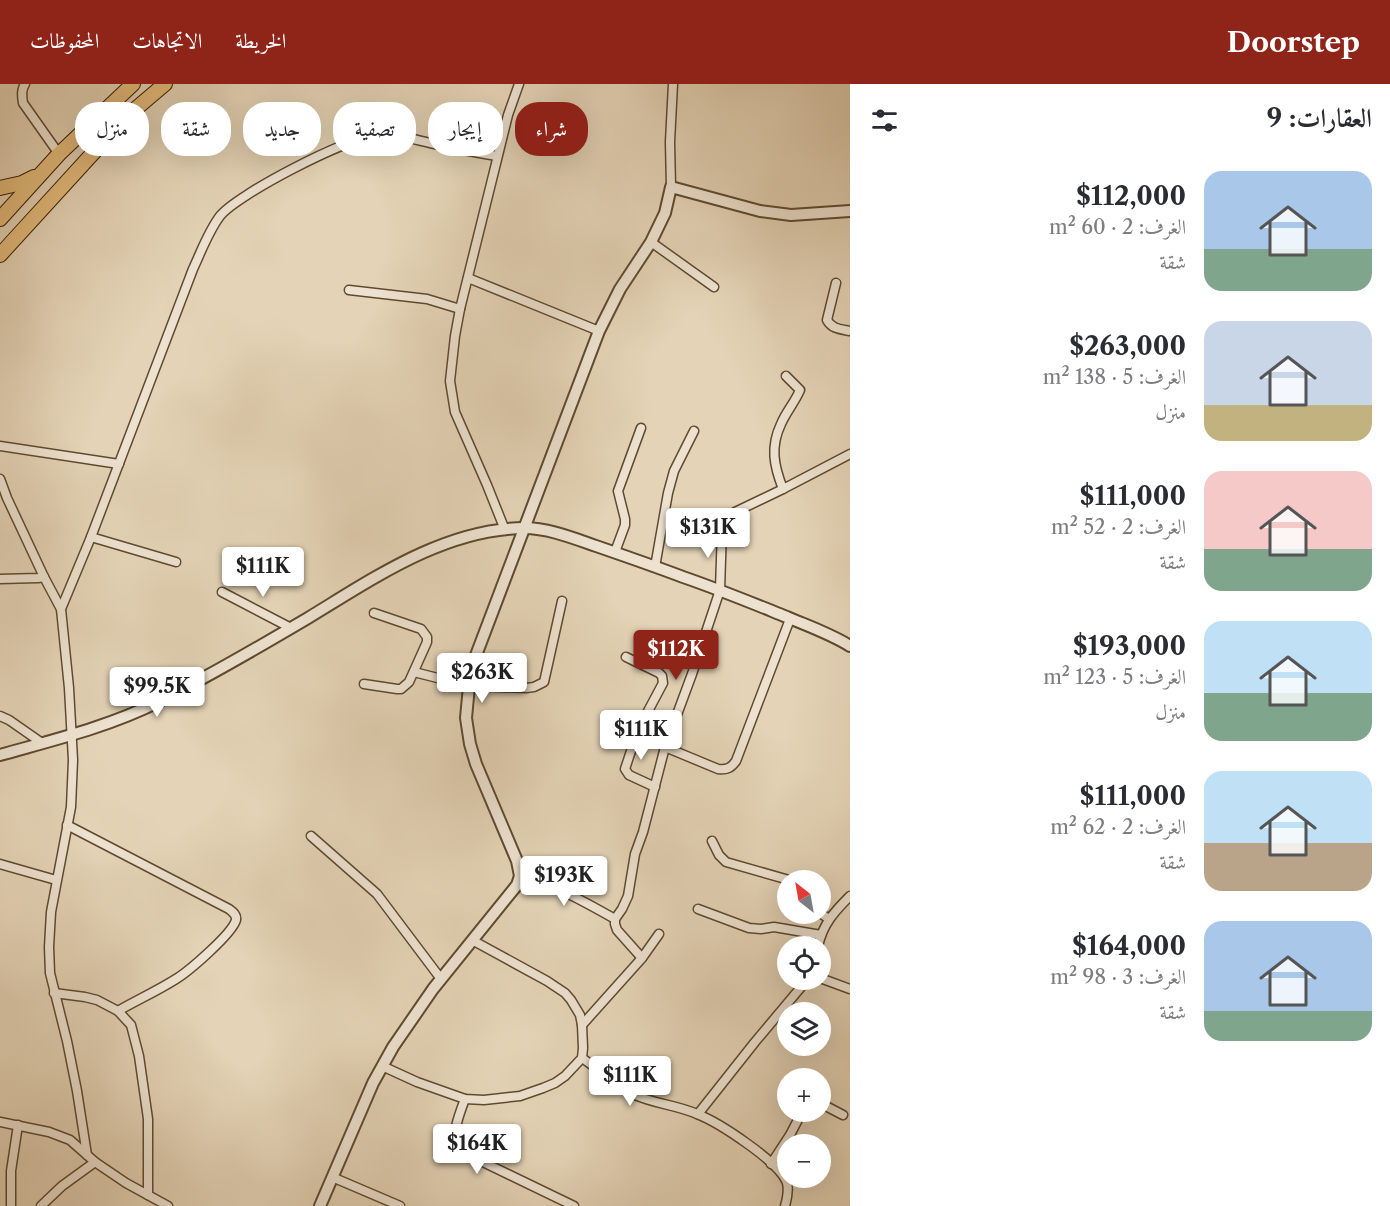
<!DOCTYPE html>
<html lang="ar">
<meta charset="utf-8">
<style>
body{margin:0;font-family:"Libre Caslon Text",Amiri,serif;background:#f2f2f3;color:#2b2b33;direction:rtl;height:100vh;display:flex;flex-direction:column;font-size:22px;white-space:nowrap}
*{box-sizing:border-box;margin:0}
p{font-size:20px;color:#7c7c81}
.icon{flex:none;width:33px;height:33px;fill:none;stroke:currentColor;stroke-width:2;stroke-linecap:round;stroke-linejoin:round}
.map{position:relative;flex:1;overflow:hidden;direction:ltr}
.drawer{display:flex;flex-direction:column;background:#fff;width:540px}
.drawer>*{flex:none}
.top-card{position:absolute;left:18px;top:18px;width:570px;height:54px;direction:rtl;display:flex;gap:12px}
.needle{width:39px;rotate:329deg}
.tools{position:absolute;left:777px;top:786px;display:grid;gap:12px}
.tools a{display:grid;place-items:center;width:54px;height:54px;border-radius:50%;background:#fff;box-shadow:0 6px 24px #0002;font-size:30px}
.price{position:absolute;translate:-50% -51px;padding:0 14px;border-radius:6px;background:#fff;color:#222;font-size:20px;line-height:39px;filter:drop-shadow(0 2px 3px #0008)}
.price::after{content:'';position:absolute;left:50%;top:36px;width:18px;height:14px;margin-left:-9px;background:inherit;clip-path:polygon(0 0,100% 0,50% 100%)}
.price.selected{background:#8f2418;color:#fff}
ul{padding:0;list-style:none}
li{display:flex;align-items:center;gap:18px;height:150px;padding:0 18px}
li span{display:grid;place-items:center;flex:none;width:168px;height:120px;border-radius:18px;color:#555}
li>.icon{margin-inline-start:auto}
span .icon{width:72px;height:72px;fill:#fffc;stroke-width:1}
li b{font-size:26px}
h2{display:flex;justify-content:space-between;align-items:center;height:72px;padding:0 18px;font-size:26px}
.chip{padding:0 21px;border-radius:24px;background:#fff;box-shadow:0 6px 24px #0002;font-size:21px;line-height:54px}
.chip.selected{background:#8f2418;color:#fff}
header{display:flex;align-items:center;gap:36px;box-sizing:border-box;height:84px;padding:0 30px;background:#8f2418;color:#fff}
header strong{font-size:28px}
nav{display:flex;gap:33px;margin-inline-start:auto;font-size:21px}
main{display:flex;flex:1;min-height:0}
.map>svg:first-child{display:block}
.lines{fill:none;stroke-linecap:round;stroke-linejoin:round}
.minor-casing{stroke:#5f4a2f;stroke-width:11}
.tertiary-casing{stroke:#5f4a2f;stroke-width:14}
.primary-casing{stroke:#331c02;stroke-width:16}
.minor{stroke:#ede2d0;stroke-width:8}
.tertiary{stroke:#ede2d0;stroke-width:10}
.primary{stroke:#e2ba7b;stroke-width:14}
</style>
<header>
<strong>Doorstep</strong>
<nav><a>الخريطة</a><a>الاتجاهات</a><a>المحفوظات</a></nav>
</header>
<main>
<section class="drawer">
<h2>العقارات: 9<svg class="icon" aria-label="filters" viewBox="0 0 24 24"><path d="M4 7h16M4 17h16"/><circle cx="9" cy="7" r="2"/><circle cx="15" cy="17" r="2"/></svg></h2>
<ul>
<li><span style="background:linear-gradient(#a9c7e8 65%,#7fa58c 0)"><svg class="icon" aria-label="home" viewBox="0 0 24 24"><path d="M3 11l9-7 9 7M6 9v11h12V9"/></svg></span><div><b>$112,000</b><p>الغرف: 2 · 60 m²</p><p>شقة</p></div></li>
<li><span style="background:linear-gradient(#c9d6e8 70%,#c2b280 0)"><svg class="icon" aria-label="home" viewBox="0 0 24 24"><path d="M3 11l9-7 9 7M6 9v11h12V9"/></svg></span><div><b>$263,000</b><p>الغرف: 5 · 138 m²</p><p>منزل</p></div></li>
<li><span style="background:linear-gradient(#f6c9c9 65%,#7fa58c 0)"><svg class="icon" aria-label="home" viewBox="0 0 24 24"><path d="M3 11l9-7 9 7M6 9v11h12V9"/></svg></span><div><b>$111,000</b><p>الغرف: 2 · 52 m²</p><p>شقة</p></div></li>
<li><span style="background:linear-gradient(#bfe0f5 60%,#7fa58c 0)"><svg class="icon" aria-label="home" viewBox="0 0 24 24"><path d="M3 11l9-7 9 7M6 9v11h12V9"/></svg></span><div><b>$193,000</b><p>الغرف: 5 · 123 m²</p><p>منزل</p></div></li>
<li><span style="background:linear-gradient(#bfe0f5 60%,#b9a48a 0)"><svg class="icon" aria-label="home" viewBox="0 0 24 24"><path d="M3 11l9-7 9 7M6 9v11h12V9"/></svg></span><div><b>$111,000</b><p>الغرف: 2 · 62 m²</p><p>شقة</p></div></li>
<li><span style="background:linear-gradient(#a9c7e8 75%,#7fa58c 0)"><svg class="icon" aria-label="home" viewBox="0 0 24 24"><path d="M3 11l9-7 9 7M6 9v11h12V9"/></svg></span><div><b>$164,000</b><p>الغرف: 3 · 98 m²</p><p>شقة</p></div></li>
</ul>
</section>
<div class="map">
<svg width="850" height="1122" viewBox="0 0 850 1122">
<rect width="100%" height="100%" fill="#e4d3b6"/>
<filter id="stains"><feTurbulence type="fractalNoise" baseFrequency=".00333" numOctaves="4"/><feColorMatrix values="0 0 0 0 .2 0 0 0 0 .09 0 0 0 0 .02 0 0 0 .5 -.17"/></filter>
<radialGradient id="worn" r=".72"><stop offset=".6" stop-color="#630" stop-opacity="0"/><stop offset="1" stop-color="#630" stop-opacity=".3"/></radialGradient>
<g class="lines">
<defs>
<g id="minor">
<path d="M25 0C21 6 22 12 23 19L59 70"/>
<polyline points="671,103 670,58 673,0"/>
<polyline points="651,158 714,203"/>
<polyline points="468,194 599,247"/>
<path d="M836 199 827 236C832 245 840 245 850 247"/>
<polyline points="349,206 427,215 460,225"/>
<polyline points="0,362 119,380"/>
<polyline points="0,395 7,414 44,493 61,525 69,604 73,676 71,723 51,828 49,863 50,889 67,957 77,1007 87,1071"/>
<path d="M783 405C774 382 770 363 781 340 786 328 795 318 800 306L786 292"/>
<polyline points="505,446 487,401 455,328 450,297 455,252 460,225 508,31 519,0"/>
<polyline points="91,453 176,478"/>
<polyline points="615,468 625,441 625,435 618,407 641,344"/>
<polyline points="655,483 668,409 674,387 694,347"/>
<polyline points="0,495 38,494 44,493"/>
<polyline points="222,508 291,544"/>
<path d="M61 525 91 453 193 185C201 168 208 148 220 132 236 111 348 53 376 51 397 49 418 57 439 61 458 65 478 69 497 72"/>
<polyline points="626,573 659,589 662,592 663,599 638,646 625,685 629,691 655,703"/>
<polyline points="414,588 469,602 526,604 534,603 544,598 562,517"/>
<polyline points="364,600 397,605 401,605 409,598 427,558 427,553 421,545 374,529"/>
<polyline points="0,632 9,636 42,659"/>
<path d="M665 663 718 685C727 686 731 684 736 677L790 535"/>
<path d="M67 741 229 825C233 828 237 831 236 836 232 850 189 887 176 895 157 907 137 916 118 927"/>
<polyline points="311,752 377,810 441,895"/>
<polyline points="712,757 719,771 726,778 789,796"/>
<polyline points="0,780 56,796"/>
<path d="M520 792C553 800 585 818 615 835"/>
<polyline points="698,825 749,844 761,845 774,843 821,851"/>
<polyline points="820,829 829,835"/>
<path d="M818 862C823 840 834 828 850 812"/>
<polyline points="642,874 617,846 615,840 615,835 622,825 628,812 635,770 643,748 665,663 692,590 720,506 722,444 727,434 735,428 783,405 850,370"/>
<polyline points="820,894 850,905"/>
<polyline points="54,909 85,913 97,916 118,927 131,941 139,972 148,1035 148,1111"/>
<polyline points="582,941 642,874 659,850"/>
<path d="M582 974C600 986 616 1002 635 1011 655 1020 677 1021 697 1030 718 1038 780 1078 787 1099 789 1107 787 1115 785 1122"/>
<polyline points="382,982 417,998 465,1015 484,1016 520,1012 543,1004 555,999 565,992 582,974 583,964 582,941 580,931 571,916 565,909 547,897 472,856"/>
<path d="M465 1015C460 1028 449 1055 458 1066L574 1122"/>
<polyline points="820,1019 843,1031"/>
<polyline points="698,1030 755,958 807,896"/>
<polyline points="0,1038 49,1048 70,1056 95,1078 126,1099 168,1122"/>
<polyline points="771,1080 790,1051 802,1028"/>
<polyline points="332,1093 400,1122"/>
<polyline points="11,1122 11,1087 18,1041"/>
<polyline points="41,1122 62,1102 95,1078"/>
</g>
<g id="tertiary">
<path d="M0 671C53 656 108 643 158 618 209 592 259 563 308 534 374 494 444 445 524 444 548 444 573 454 596 462 625 472 654 482 683 493 718 505 752 519 787 533 808 542 831 550 850 562"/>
<polyline points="320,1122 373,999 393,963 433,905 517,801 520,792 517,777 476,680 470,660 466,634 469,602 475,574 599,247 620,205 651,158 665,129 671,103 760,127 791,131 850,127"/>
</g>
<g id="primary">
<polyline points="0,104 22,99 34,93"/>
<polyline points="0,135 59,70 133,0"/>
<polyline points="0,171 126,33 165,0"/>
</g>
</defs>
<use href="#minor" class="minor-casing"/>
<use href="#tertiary" class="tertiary-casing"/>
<use href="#primary" class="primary-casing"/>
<use href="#minor" class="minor"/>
<use href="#tertiary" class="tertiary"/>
<use href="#primary" class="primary"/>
</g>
<rect width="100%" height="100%" filter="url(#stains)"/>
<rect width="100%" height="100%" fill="url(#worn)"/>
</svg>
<div class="tools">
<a><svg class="needle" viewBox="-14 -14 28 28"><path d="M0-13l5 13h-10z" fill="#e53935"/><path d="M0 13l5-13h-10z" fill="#7c7c81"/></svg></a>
<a><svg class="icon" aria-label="locate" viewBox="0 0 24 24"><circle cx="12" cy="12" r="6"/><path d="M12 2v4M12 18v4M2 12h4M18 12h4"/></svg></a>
<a><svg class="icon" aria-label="layers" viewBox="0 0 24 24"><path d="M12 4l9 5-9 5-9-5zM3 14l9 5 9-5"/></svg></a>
<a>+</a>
<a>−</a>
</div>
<b class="price" style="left:708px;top:475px">$131K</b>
<b class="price" style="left:263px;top:514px">$111K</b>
<b class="price selected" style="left:676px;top:597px">$112K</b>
<b class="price" style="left:482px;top:620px">$263K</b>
<b class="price" style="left:157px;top:634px">$99.5K</b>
<b class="price" style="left:641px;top:677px">$111K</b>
<b class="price" style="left:564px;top:823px">$193K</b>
<b class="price" style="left:630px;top:1023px">$111K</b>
<b class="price" style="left:477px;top:1091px">$164K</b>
<div class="top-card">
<a class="chip selected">شراء</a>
<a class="chip">إيجار</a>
<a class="chip">تصفية</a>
<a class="chip">جديد</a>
<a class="chip">شقة</a>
<a class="chip">منزل</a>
</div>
</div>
</main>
